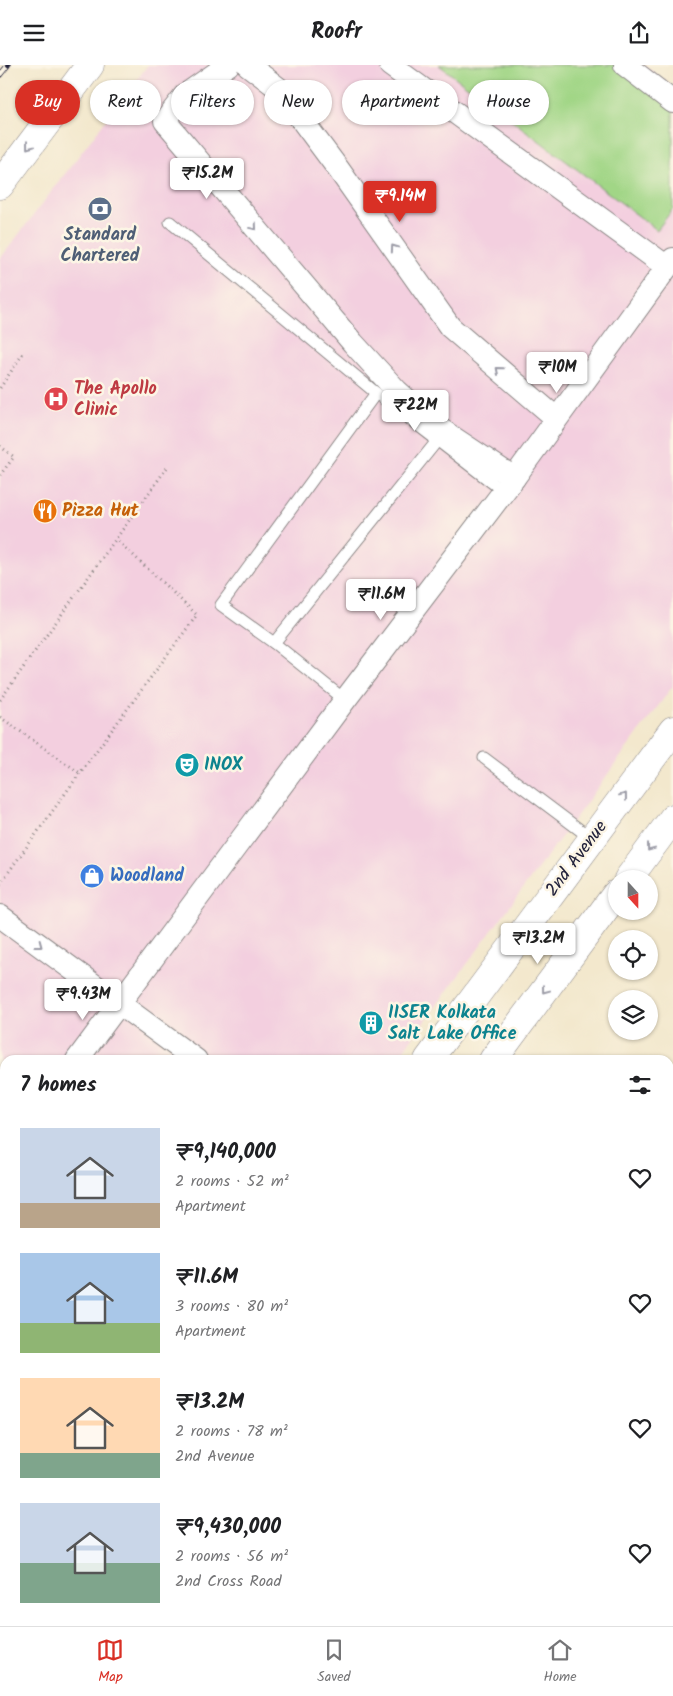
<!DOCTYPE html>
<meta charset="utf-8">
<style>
body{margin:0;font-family:Kalam,sans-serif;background:#f6f6f6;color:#202124;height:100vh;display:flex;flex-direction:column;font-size:19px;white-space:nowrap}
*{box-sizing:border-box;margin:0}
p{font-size:16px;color:#757577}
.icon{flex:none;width:28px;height:28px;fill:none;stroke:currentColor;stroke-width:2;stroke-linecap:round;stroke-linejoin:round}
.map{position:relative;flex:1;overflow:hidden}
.side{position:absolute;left:0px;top:990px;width:674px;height:571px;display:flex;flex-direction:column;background:#fff;border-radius:15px 15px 0 0;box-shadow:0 1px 4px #0004}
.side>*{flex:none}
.guide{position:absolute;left:15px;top:15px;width:644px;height:45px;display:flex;gap:10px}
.needle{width:32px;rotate:159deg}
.buttons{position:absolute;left:608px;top:805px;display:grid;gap:10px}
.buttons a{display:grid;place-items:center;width:50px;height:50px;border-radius:50%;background:#fff;box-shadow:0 1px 4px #0004;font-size:25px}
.price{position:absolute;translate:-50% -42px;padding:0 11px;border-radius:5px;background:#fff;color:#222;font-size:16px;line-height:32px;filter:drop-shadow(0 1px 2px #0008)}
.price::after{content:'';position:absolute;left:50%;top:30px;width:15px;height:11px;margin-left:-8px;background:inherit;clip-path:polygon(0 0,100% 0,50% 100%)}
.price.active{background:#d93025;color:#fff}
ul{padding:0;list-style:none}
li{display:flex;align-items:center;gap:15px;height:125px;padding:0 20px}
li span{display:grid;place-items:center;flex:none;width:140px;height:100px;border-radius:0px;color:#555}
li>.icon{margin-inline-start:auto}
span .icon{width:60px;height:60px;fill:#fffc;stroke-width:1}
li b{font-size:21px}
h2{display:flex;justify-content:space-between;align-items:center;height:60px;padding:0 20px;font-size:21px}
.chip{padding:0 18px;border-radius:22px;background:#fff;box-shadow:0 1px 4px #0004;font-size:18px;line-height:45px}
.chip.active{background:#d93025;color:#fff}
header{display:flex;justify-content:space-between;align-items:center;height:65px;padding:0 20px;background:#fff;font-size:22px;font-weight:700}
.tabs{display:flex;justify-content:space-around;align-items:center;height:70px;border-top:1px solid #e0e0e0;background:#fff;font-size:14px;color:#757577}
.tabs a{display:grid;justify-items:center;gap:2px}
.tabs .active{color:#d93025}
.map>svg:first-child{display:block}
.built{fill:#f3cfdf}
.green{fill:#a1d686;stroke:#627c60}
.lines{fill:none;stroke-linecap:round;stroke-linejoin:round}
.service-casing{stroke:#8a8584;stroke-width:13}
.minor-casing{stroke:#8a8584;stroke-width:24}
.tertiary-casing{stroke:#8a8584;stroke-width:29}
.secondary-casing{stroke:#8a8584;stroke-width:29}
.path{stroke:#8a8584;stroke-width:3;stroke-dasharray:1 4;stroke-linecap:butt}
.service{stroke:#fff;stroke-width:11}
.minor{stroke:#fff;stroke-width:22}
.tertiary{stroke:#fff;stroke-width:28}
.secondary{stroke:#fff;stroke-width:28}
.rail-casing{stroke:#22223b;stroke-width:5.5}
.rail{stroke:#fcf5e5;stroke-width:4;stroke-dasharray:11;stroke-linecap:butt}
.oneway{stroke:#9c9ca7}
.labels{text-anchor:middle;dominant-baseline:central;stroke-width:5;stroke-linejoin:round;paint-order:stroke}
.service-label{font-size:18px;font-weight:bold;fill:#4e5e75;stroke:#fcf5e5}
.health-label{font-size:18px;font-weight:bold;fill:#be3a42;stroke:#fcf5e5;text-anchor:start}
.food-label{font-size:18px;font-weight:bold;fill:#c56008;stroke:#fcf5e5;text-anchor:start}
.culture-label{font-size:18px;font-weight:bold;fill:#0d838f;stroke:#fcf5e5;text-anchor:start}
.street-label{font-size:18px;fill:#22223b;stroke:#fcf5e5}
.shop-label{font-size:18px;font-weight:bold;fill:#366cbe;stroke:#fcf5e5;text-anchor:start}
</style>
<header><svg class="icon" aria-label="menu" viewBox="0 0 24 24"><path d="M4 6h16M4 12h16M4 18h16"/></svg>Roofr<svg class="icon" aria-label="share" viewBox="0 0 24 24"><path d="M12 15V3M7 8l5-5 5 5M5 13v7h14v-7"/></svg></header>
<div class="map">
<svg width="673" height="1561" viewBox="0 0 673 1561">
<rect width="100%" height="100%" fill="#fcf5e5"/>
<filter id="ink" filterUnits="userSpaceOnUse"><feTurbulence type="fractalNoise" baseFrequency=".02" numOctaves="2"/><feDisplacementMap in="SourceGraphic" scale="10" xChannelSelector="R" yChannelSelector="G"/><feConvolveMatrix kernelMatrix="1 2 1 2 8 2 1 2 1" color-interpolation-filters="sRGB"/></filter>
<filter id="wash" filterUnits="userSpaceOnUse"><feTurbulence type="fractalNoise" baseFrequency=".0096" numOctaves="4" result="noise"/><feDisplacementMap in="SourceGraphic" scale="20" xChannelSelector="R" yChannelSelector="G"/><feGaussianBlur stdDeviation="1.12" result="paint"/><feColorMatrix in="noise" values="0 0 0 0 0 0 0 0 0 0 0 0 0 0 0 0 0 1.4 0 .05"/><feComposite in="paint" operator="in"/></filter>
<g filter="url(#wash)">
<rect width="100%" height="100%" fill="#f3e8cd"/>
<g class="built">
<polygon points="148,0 644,0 673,22 673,621 396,995 5,995 5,1035 0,1032 0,194"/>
<polygon points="0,1152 5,1155 5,1528 0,1535"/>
</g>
<polygon class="green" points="439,0 619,0 673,41 673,144 657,165"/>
</g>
<g filter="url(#ink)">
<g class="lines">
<defs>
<g id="service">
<polyline points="170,157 376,328 503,426"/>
<polyline points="274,578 437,376"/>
<polyline points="345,635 274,578 221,540 376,328"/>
<polyline points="484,693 592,774"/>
<polyline points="669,1187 673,1181"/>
<polyline points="669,1302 673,1305"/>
</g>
<g id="minor">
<polyline points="228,0 185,30 165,56 353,278 397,326 440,364 514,413"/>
<polyline points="248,0 278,23 339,105 450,262 556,353"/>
<polyline points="390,0 667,202"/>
<polyline points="625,0 673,37"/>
<polyline points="0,851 196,995"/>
<polyline points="77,995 345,635 514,413 673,194"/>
<polyline points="358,1561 359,1560"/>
</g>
<g id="tertiary">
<polyline points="628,814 673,753"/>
<polyline points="428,995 673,665"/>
<polyline points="493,995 616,829"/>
<polyline points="0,1071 5,1074"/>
<polyline points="0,1130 5,1134"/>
<polyline points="556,1556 563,1561"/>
<polyline points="638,1556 644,1561"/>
<polyline points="6,1561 10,1556"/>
<polyline points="72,1561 75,1556"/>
</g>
<polyline id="secondary" points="0,120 90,0"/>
</defs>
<use href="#service" class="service-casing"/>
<use href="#minor" class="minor-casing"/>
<use href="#tertiary" class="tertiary-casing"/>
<use href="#secondary" class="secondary-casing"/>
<g class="path">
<polyline points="0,323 24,287"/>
<polyline points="0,381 14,392 0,410"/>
<polyline points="0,635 169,400"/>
<polyline points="0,652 80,708"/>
<polyline points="0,819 80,708 197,550 116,474"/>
</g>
<use href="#service" class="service"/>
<use href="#minor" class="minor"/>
<use href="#tertiary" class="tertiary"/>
<use href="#secondary" class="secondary"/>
<defs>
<polyline id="rail" points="0,10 8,0"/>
</defs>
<use href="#rail" class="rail-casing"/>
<use href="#rail" class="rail"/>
</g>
<defs><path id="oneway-chevron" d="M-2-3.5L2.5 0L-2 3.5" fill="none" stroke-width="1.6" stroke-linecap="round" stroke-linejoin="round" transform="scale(1.25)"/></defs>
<g class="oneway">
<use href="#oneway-chevron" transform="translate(29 81) rotate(127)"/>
<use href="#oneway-chevron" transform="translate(254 162) rotate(50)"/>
<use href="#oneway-chevron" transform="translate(394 183) rotate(-125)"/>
<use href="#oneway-chevron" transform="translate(499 305) rotate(-139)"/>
<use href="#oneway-chevron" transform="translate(624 731) rotate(-53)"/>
<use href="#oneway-chevron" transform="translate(650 783) rotate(127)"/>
<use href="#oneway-chevron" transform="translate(39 880) rotate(37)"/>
<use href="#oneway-chevron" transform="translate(545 925) rotate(127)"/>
</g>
</g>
<defs>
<symbol id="bank-disc" viewBox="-11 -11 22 22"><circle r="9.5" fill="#5c6f8a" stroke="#fcf5e5"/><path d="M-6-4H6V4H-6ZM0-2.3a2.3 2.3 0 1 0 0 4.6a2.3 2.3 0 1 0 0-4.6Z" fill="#fff"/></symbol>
<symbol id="hospital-disc" viewBox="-11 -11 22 22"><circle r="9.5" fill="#e0444e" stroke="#fcf5e5"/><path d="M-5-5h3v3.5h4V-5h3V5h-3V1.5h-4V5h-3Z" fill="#fff"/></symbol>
<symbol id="restaurant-disc" viewBox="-11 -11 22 22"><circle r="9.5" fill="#e8710a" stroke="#fcf5e5"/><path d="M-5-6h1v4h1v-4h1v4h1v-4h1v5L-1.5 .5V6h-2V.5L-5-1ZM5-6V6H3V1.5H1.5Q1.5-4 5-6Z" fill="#fff"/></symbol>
<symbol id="theatre-disc" viewBox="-11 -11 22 22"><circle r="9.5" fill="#0f9aa8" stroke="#fcf5e5"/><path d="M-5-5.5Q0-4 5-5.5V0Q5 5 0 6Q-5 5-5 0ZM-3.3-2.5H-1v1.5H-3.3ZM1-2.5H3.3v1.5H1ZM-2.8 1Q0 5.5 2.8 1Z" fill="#fff"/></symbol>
<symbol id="shop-disc" viewBox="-11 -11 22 22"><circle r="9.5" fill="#3f7fe0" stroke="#fcf5e5"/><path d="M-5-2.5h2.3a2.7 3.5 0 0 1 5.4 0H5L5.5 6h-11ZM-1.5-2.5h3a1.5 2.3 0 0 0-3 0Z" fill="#fff"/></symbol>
<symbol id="building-disc" viewBox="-11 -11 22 22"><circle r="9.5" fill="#0f9aa8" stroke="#fcf5e5"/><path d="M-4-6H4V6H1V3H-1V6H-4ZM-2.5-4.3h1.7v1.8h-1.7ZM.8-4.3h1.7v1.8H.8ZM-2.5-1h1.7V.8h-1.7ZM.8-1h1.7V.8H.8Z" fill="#fff"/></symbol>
</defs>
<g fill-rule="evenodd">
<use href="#bank-disc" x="86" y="130" width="28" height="28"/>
<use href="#hospital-disc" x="42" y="320" width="28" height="28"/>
<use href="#restaurant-disc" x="31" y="432" width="28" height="28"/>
<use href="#theatre-disc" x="173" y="686" width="28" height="28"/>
<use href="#shop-disc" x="78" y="797" width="28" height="28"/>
<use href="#building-disc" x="357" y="944" width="28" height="28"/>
</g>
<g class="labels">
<g class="service-label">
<text x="100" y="170">Standard<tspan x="100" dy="21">Chartered</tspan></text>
</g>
<g class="health-label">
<text x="74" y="324">The Apollo<tspan x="74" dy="21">Clinic</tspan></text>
</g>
<g class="food-label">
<text x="62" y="446">Pizza Hut</text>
</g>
<g class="culture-label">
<text x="204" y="700">INOX</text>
<text x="388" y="948">IISER Kolkata<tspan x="388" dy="21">Salt Lake Office</tspan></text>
</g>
<g class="street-label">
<text transform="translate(577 794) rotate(-53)">2nd Avenue</text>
</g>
<g class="shop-label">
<text x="110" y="811">Woodland</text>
</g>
</g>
</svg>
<div class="buttons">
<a><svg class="needle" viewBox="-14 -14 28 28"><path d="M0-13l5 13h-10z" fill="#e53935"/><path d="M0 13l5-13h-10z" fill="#757577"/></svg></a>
<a><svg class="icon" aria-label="locate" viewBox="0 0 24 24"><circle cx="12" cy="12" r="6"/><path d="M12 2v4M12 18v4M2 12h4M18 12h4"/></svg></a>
<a><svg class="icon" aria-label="layers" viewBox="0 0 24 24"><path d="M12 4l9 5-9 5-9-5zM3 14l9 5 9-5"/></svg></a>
</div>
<b class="price" style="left:207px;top:135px">₹15.2M</b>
<b class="price active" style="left:400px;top:158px">₹9.14M</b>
<b class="price" style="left:557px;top:329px">₹10M</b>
<b class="price" style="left:415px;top:367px">₹22M</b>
<b class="price" style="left:381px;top:556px">₹11.6M</b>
<b class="price" style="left:538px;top:900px">₹13.2M</b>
<b class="price" style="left:83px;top:956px">₹9.43M</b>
<div class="guide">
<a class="chip active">Buy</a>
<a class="chip">Rent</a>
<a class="chip">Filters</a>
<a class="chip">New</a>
<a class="chip">Apartment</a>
<a class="chip">House</a>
</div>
<section class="side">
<h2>7 homes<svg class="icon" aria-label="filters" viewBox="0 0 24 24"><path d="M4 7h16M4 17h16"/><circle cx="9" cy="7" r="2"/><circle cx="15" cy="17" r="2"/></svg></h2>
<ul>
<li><span style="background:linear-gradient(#c9d6e8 75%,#b9a48a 0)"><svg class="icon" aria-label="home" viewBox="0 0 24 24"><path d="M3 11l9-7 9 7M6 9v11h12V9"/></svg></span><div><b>₹9,140,000</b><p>2 rooms · 52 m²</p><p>Apartment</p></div><svg class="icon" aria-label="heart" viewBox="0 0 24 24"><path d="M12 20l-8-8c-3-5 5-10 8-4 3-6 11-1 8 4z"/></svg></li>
<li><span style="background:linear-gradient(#a9c7e8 70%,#8fb573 0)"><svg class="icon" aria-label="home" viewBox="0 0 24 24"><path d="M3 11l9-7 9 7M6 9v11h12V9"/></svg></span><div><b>₹11.6M</b><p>3 rooms · 80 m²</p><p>Apartment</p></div><svg class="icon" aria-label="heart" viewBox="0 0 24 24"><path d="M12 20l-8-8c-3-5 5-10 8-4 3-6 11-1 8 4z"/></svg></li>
<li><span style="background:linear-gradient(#ffd9b3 75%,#7fa58c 0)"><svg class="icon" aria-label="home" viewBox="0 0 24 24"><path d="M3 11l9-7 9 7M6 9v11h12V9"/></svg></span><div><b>₹13.2M</b><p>2 rooms · 78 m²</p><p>2nd Avenue</p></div><svg class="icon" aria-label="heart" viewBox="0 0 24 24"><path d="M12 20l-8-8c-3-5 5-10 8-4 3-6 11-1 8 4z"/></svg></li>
<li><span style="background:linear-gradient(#c9d6e8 60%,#7fa58c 0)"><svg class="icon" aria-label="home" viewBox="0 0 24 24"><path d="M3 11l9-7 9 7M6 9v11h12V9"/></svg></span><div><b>₹9,430,000</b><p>2 rooms · 56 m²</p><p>2nd Cross Road</p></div><svg class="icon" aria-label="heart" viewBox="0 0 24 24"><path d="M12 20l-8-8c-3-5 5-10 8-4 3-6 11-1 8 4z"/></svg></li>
</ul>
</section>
</div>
<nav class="tabs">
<a class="active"><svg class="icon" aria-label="map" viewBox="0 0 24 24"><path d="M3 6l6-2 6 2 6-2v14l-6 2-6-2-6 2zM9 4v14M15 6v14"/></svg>Map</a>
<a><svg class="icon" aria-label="saved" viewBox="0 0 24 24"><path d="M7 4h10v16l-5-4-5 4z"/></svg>Saved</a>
<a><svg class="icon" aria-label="home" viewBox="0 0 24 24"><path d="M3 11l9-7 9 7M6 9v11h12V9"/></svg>Home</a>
</nav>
